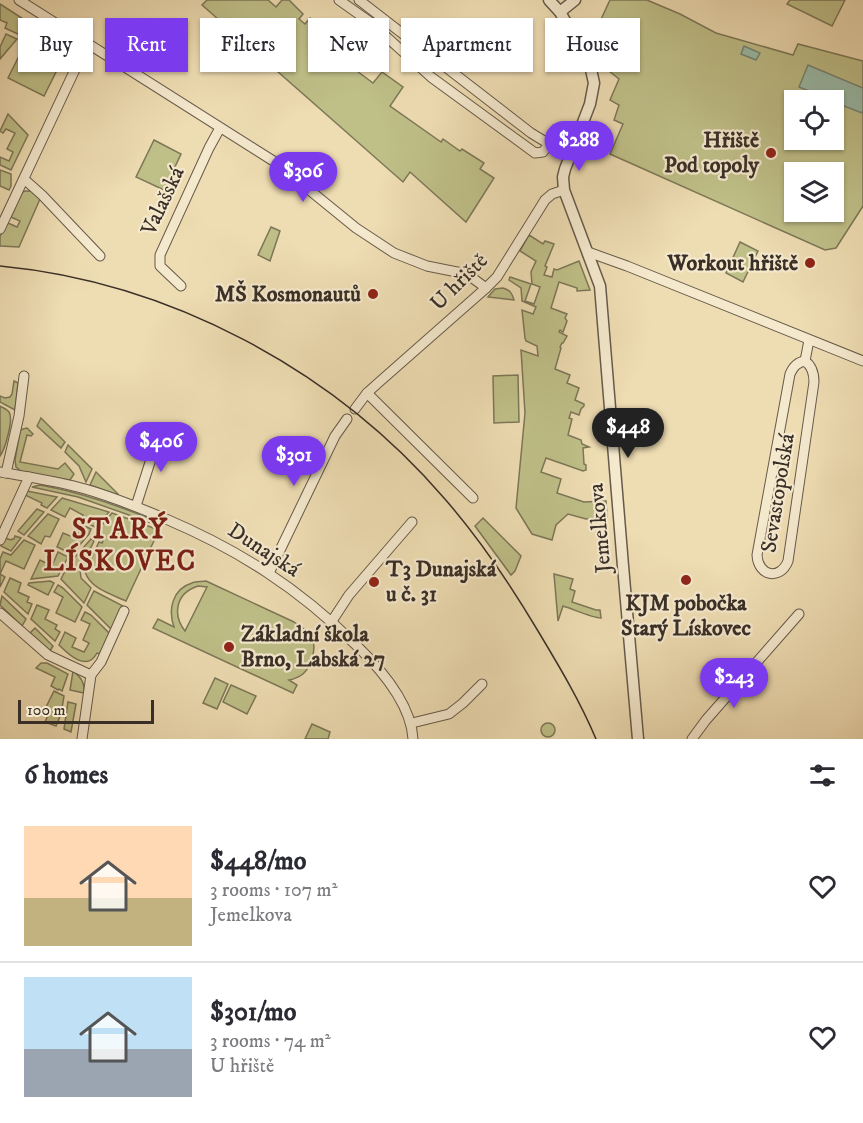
<!DOCTYPE html>
<meta charset="utf-8">
<style>
body{margin:0;font-family:"IM FELL DW Pica",serif;background:#f2f2f3;color:#2b2b33;height:100vh;display:flex;flex-direction:column;font-size:22px;white-space:nowrap}
*{box-sizing:border-box;margin:0}
p{font-size:20px;color:#7c7c81}
.icon{flex:none;width:33px;height:33px;fill:none;stroke:currentColor;stroke-width:2;stroke-linecap:round;stroke-linejoin:round}
.map{position:relative;height:739px;overflow:hidden}
.drawer{display:flex;flex-direction:column;background:#fff;flex:1}
.drawer>*{flex:none}
.banner{position:absolute;left:18px;top:18px;width:828px;height:54px;display:flex;gap:12px}
.tools{position:absolute;left:784px;top:90px;display:grid;gap:12px}
.tools a{display:grid;place-items:center;width:60px;height:60px;border-radius:0px;background:#fff;box-shadow:0 2px 4px #0004;font-size:30px}
.scale{position:absolute;left:18px;bottom:15px;width:136px;box-sizing:border-box;padding-left:6px;border:3px solid #392f27;border-top:0;font-size:16px;line-height:21px;white-space:nowrap;color:#392f27;-webkit-text-stroke:4px #f4e8cd;paint-order:stroke}
.price{position:absolute;translate:-50% -51px;padding:0 14px;border-radius:21px;background:#7c3aed;color:#fff;font-size:20px;line-height:39px;filter:drop-shadow(0 2px 3px #0008)}
.price::after{content:'';position:absolute;left:50%;top:36px;width:18px;height:14px;margin-left:-9px;background:inherit;clip-path:polygon(0 0,100% 0,50% 100%)}
.price.active{background:#222;color:#fff}
ul{padding:0;list-style:none}
li{display:flex;align-items:center;gap:18px;height:150px;padding:0 24px}
li+li{border-top:2px solid #e1e1e2}
li span{display:grid;place-items:center;flex:none;width:168px;height:120px;border-radius:0px;color:#555}
li>.icon{margin-inline-start:auto}
span .icon{width:72px;height:72px;fill:#fffc;stroke-width:1}
li b{font-size:26px}
h2{display:flex;justify-content:space-between;align-items:center;height:72px;padding:0 24px;font-size:26px}
.tag{padding:0 21px;border-radius:0px;background:#fff;box-shadow:0 2px 4px #0004;font-size:21px;line-height:54px}
.tag.active{background:#7c3aed;color:#fff}
.map>svg:first-child{display:block}
.green{fill:#bfbf88;stroke:#7c7758;stroke-width:1.5;fill-rule:evenodd}
.water{fill:#99bcaa;stroke:#738476;stroke-width:1.5}
.lines{fill:none;stroke-linecap:round;stroke-linejoin:round}
.minor-casing{stroke:#665a4a;stroke-width:11}
.tertiary-casing{stroke:#665a4a;stroke-width:13}
.minor{stroke:#f4e8cd;stroke-width:9}
.tertiary{stroke:#f4e8cd;stroke-width:10}
.tram{stroke:#392f27;stroke-width:1.5}
.poi-dot{fill:#8f2418;stroke:#f4e8cd;stroke-width:2}
.labels{text-anchor:middle;dominant-baseline:central;stroke-width:4.5;stroke-linejoin:round;paint-order:stroke}
.poi-label{font-size:22px;font-weight:bold;fill:#392f27;stroke:#f4e8cd;text-anchor:end}
.street-label{font-size:22px;fill:#392f27;stroke:#f4e8cd}
.district-label{font-size:28px;font-weight:bold;letter-spacing:1.5px;fill:#7a1f14;stroke:#f4e8cd}
</style>
<div class="map">
<svg width="863" height="739" viewBox="0 0 863 739">
<rect width="100%" height="100%" fill="#eedcb2"/>
<filter id="stains"><feTurbulence type="fractalNoise" baseFrequency=".00333" numOctaves="4"/><feColorMatrix values="0 0 0 0 .2 0 0 0 0 .09 0 0 0 0 .02 0 0 0 .5 -.17"/></filter>
<radialGradient id="worn" r=".72"><stop offset=".6" stop-color="#630" stop-opacity="0"/><stop offset="1" stop-color="#630" stop-opacity=".3"/></radialGradient>
<g class="green">
<polygon points="207,0 268,0 276,7 282,0 289,0 303,14 299,19 305,24 310,18 332,35 319,51 341,68 345,62 373,83 382,72 403,87 390,106 441,142 443,139 460,151 462,149 484,163 480,169 494,178 466,222 410,172 403,182 202,5"/>
<path d="M610 0H647L680 14 716 33 793 55 798 44 863 61V206L836 248 825 250 610 154 623 124 614 120 619 105 610 100 619 79 604 67 590 43ZM795 100H834V140H795ZM795 172H834V212H795Z"/>
<polygon points="790,0 845,0 832,26 787,4"/>
<polygon points="0,4 28,22 20,35 5,28 7,23 0,20"/>
<polygon points="6,34 17,39 0,59 0,47"/>
<polygon points="21,52 57,70 44,96 8,78"/>
<polygon points="8,114 28,135 11,170 0,165 0,157 9,161 13,152 7,149 15,133 6,129 3,133 0,131"/>
<polygon points="154,140 181,154 164,190 136,177"/>
<polygon points="0,170 11,174 11,186 9,190 0,186"/>
<polygon points="25,191 32,191 40,199 19,247 0,246 0,236 8,223 17,227 20,221 11,217 22,193"/>
<polygon points="271,227 280,231 270,261 258,255"/>
<polygon points="529,235 543,244 545,241 554,244 545,266 547,267 544,275 552,277 554,269 557,270 579,261 590,290 577,291 577,288 559,282 551,308 567,314 565,318 567,321 563,332 560,330 559,332 567,336 563,343 562,343 560,347 561,348 555,369 570,375 567,383 579,388 575,400 584,404 584,406 581,409 579,415 571,412 569,418 572,419 568,435 581,440 582,444 589,447 583,448 584,464 586,465 586,470 583,471 546,458 541,472 561,479 557,493 584,502 606,501 607,517 586,519 568,514 556,525 552,540 532,534 516,508 525,413 521,350 538,356 537,346 526,341 525,338 522,310 533,314 536,307 522,301 521,288 509,280 510,277 531,284 525,301 534,304 540,287 532,284 531,272 536,261 520,251"/>
<polygon points="740,242 758,251 743,282 726,273"/>
<path d="M503 288C510 290 512 293 514 300L488 297 495 289Z"/>
<polygon points="518,375 519,422 494,423 493,376"/>
<polygon points="14,381 18,383 15,410 0,402 0,396 5,398 10,397 12,394"/>
<path d="M0 406C3 408 7 409 9 412 14 419 5 449 0 456Z"/>
<polygon points="41,418 65,442 61,448 37,426"/>
<polygon points="27,428 33,434 31,436 27,435 20,462 58,469 65,463 74,474 70,480 22,472 16,467 15,460 20,431 23,429"/>
<polygon points="68,445 92,469 86,482 79,466 65,452"/>
<polygon points="96,472 118,494 118,495 90,485"/>
<path d="M40 485C84 493 118 506 159 522L160 526 78 497 32 487Z"/>
<polygon points="27,491 57,497 47,508 41,505 42,503 25,495"/>
<polygon points="62,498 109,512 95,527 81,520 83,515 70,508 65,517 51,510"/>
<polygon points="37,509 44,512 24,535 18,531"/>
<path d="M112 513 159 530 126 601C111 594 91 589 85 572L99 542 102 543 103 541 96 537 101 526Z"/>
<polygon points="48,514 59,519 50,537 45,536 41,544 28,536"/>
<polygon points="483,518 521,556 515,571 511,575 475,526"/>
<polygon points="82,525 91,529 89,534 72,554 57,547 63,533 75,538"/>
<polygon points="15,536 21,538 11,551 1,546 5,538 11,540 12,539 14,539"/>
<polygon points="91,539 94,541 80,570 81,578 91,588 84,603 61,579 68,565"/>
<polygon points="24,540 35,545 24,569 6,561 0,574 5,577 0,587 0,559 3,552 11,555"/>
<polygon points="58,552 68,557 58,576 31,579 40,560 52,566"/>
<path d="M554 574 573 579 570 589 575 591 572 602 596 610H600L601 618C592 618 573 609 563 606L558 621Z"/>
<polygon points="10,578 21,583 18,592 29,597 27,602 32,604 28,614 4,592"/>
<polygon points="50,581 54,583 48,595 28,585 29,583"/>
<path d="M206 581 294 622C301 627 309 631 312 638 317 648 311 667 303 674 299 677 294 679 289 680L297 685 293 693 153 628 158 619 174 627C168 610 172 589 192 583 196 581 202 582 206 581ZM198 586 207 587 185 631C172 614 176 593 198 586Z"/>
<polygon points="58,585 63,588 82,607 75,622 56,613 63,597 54,592"/>
<polygon points="94,591 123,606 112,630 87,605"/>
<polygon points="2,596 26,619 22,626 0,605"/>
<polygon points="37,605 49,610 45,619 57,625 55,629 60,632 55,641 31,619"/>
<path d="M85 612 91 615 110 634 101 654 97 653C87 672 69 655 59 645L65 632 76 638 72 647 84 652 89 643 83 640 90 624 81 620Z"/>
<polygon points="35,628 53,646 50,651 30,633"/>
<polygon points="41,663 47,663 68,674 62,691 59,689 58,690 51,686 55,677 36,668"/>
<path d="M73 671C81 677 85 683 84 693L70 690Z"/>
<polygon points="215,678 228,684 217,709 203,703"/>
<polygon points="231,685 256,696 247,714 223,702"/>
<polygon points="54,691 64,696 61,714 56,726 45,722 49,713 44,711"/>
<polygon points="68,702 76,704 71,732 64,729"/>
<circle cx="548" cy="730" r="7"/>
<polygon points="312,724 330,732 328,739 305,739"/>
</g>
<g class="water">
<polygon points="744,46 760,53 756,60 741,54"/>
<polygon points="808,65 863,88 863,110 862,113 834,102 834,100 831,100 799,87"/>
</g>
<g class="lines">
<defs>
<g id="minor">
<polyline points="19,0 275,162 356,228 394,253 427,266 467,274 486,288"/>
<polyline points="339,0 370,22 431,77 535,153 543,152 549,144"/>
<polyline points="359,0 531,133 549,144 571,150"/>
<polyline points="24,179 42,195 100,256"/>
<polyline points="0,229 87,44"/>
<polyline points="588,252 627,266 863,361"/>
<polyline points="181,286 160,266 160,255 209,148 220,128"/>
<path d="M805 361C812 366 814 373 814 382L788 561C780 581 758 576 757 555L790 374C793 367 797 362 805 361Z"/>
<polyline points="805,361 809,340"/>
<polyline points="367,393 473,498"/>
<polyline points="355,409 367,393 377,384 486,288 497,277 545,200 552,194 564,190"/>
<path d="M0 472C28 477 58 481 85 489 113 497 140 508 166 519 239 550 298 588 355 644 380 668 411 703 413 739"/>
<polyline points="6,473 19,416 24,376"/>
<polyline points="136,506 160,431"/>
<polyline points="0,540 29,477"/>
<polyline points="269,573 335,436 347,419"/>
<polyline points="0,613 48,655 91,675"/>
<polyline points="332,621 349,595 412,522"/>
<polyline points="412,723 449,714 463,703 482,684"/>
<polyline points="82,739 91,675 101,662 124,611"/>
<polyline points="692,739 706,720 799,614"/>
</g>
<g id="tertiary">
<polyline points="549,0 560,12 590,65 594,83 590,104 565,169 563,177 564,190 600,286 623,566 638,739"/>
<polyline points="560,12 575,0"/>
</g>
</defs>
<use href="#minor" class="minor-casing"/>
<use href="#tertiary" class="tertiary-casing"/>
<use href="#minor" class="minor"/>
<use href="#tertiary" class="tertiary"/>
<path class="tram" d="M0 266C169 282 333 369 444 498 480 539 510 584 538 631 559 666 580 701 596 739"/>
</g>
<g class="poi-dot">
<circle cx="771" cy="153" r="6"/>
<circle cx="810" cy="263" r="6"/>
<circle cx="373" cy="294" r="6"/>
<circle cx="686" cy="580" r="6"/>
<circle cx="374" cy="582" r="6"/>
<circle cx="229" cy="647" r="6"/>
</g>
<g class="labels">
<g class="poi-label">
<text x="759" y="140">Hřiště<tspan x="759" dy="25">Pod topoly</tspan></text>
<text x="798" y="263">Workout hřiště</text>
<text x="361" y="294">MŠ Kosmonautů</text>
<text x="386" y="569" text-anchor="start">T3 Dunajská<tspan x="386" dy="25">u č. 31</tspan></text>
<text x="686" y="603" text-anchor="middle">KJM pobočka<tspan x="686" dy="25">Starý Lískovec</tspan></text>
<text x="241" y="634" text-anchor="start">Základní škola<tspan x="241" dy="25">Brno, Labská 27</tspan></text>
</g>
<g class="street-label">
<text transform="translate(163 201) rotate(-65)">Valašská</text>
<text transform="translate(459 282) rotate(-45)">U hřiště</text>
<text transform="translate(778 493) rotate(-81)">Sevastopolská</text>
<text transform="translate(600 528) rotate(-95)">Jemelkova</text>
<text transform="translate(264 550) rotate(33)">Dunajská</text>
</g>
<g class="district-label">
<text x="120" y="529">STARÝ<tspan x="120" dy="32">LÍSKOVEC</tspan></text>
</g>
</g>
<rect width="100%" height="100%" filter="url(#stains)"/>
<rect width="100%" height="100%" fill="url(#worn)"/>
</svg>
<div class="tools">
<a><svg class="icon" aria-label="locate" viewBox="0 0 24 24"><circle cx="12" cy="12" r="6"/><path d="M12 2v4M12 18v4M2 12h4M18 12h4"/></svg></a>
<a><svg class="icon" aria-label="layers" viewBox="0 0 24 24"><path d="M12 4l9 5-9 5-9-5zM3 14l9 5 9-5"/></svg></a>
</div>
<div class="scale">100 m</div>
<b class="price" style="left:579px;top:172px">$288</b>
<b class="price" style="left:303px;top:203px">$306</b>
<b class="price active" style="left:628px;top:459px">$448</b>
<b class="price" style="left:161px;top:473px">$406</b>
<b class="price" style="left:294px;top:487px">$301</b>
<b class="price" style="left:734px;top:709px">$243</b>
<div class="banner">
<a class="tag">Buy</a>
<a class="tag active">Rent</a>
<a class="tag">Filters</a>
<a class="tag">New</a>
<a class="tag">Apartment</a>
<a class="tag">House</a>
</div>
</div>
<section class="drawer">
<h2>6 homes<svg class="icon" aria-label="filters" viewBox="0 0 24 24"><path d="M4 7h16M4 17h16"/><circle cx="9" cy="7" r="2"/><circle cx="15" cy="17" r="2"/></svg></h2>
<ul>
<li><span style="background:linear-gradient(#ffd9b3 60%,#c2b280 0)"><svg class="icon" aria-label="home" viewBox="0 0 24 24"><path d="M3 11l9-7 9 7M6 9v11h12V9"/></svg></span><div><b>$448/mo</b><p>3 rooms · 107 m²</p><p>Jemelkova</p></div><svg class="icon" aria-label="heart" viewBox="0 0 24 24"><path d="M12 20l-8-8c-3-5 5-10 8-4 3-6 11-1 8 4z"/></svg></li>
<li><span style="background:linear-gradient(#bfe0f5 60%,#9aa5b1 0)"><svg class="icon" aria-label="home" viewBox="0 0 24 24"><path d="M3 11l9-7 9 7M6 9v11h12V9"/></svg></span><div><b>$301/mo</b><p>3 rooms · 74 m²</p><p>U hřiště</p></div><svg class="icon" aria-label="heart" viewBox="0 0 24 24"><path d="M12 20l-8-8c-3-5 5-10 8-4 3-6 11-1 8 4z"/></svg></li>
</ul>
</section>
